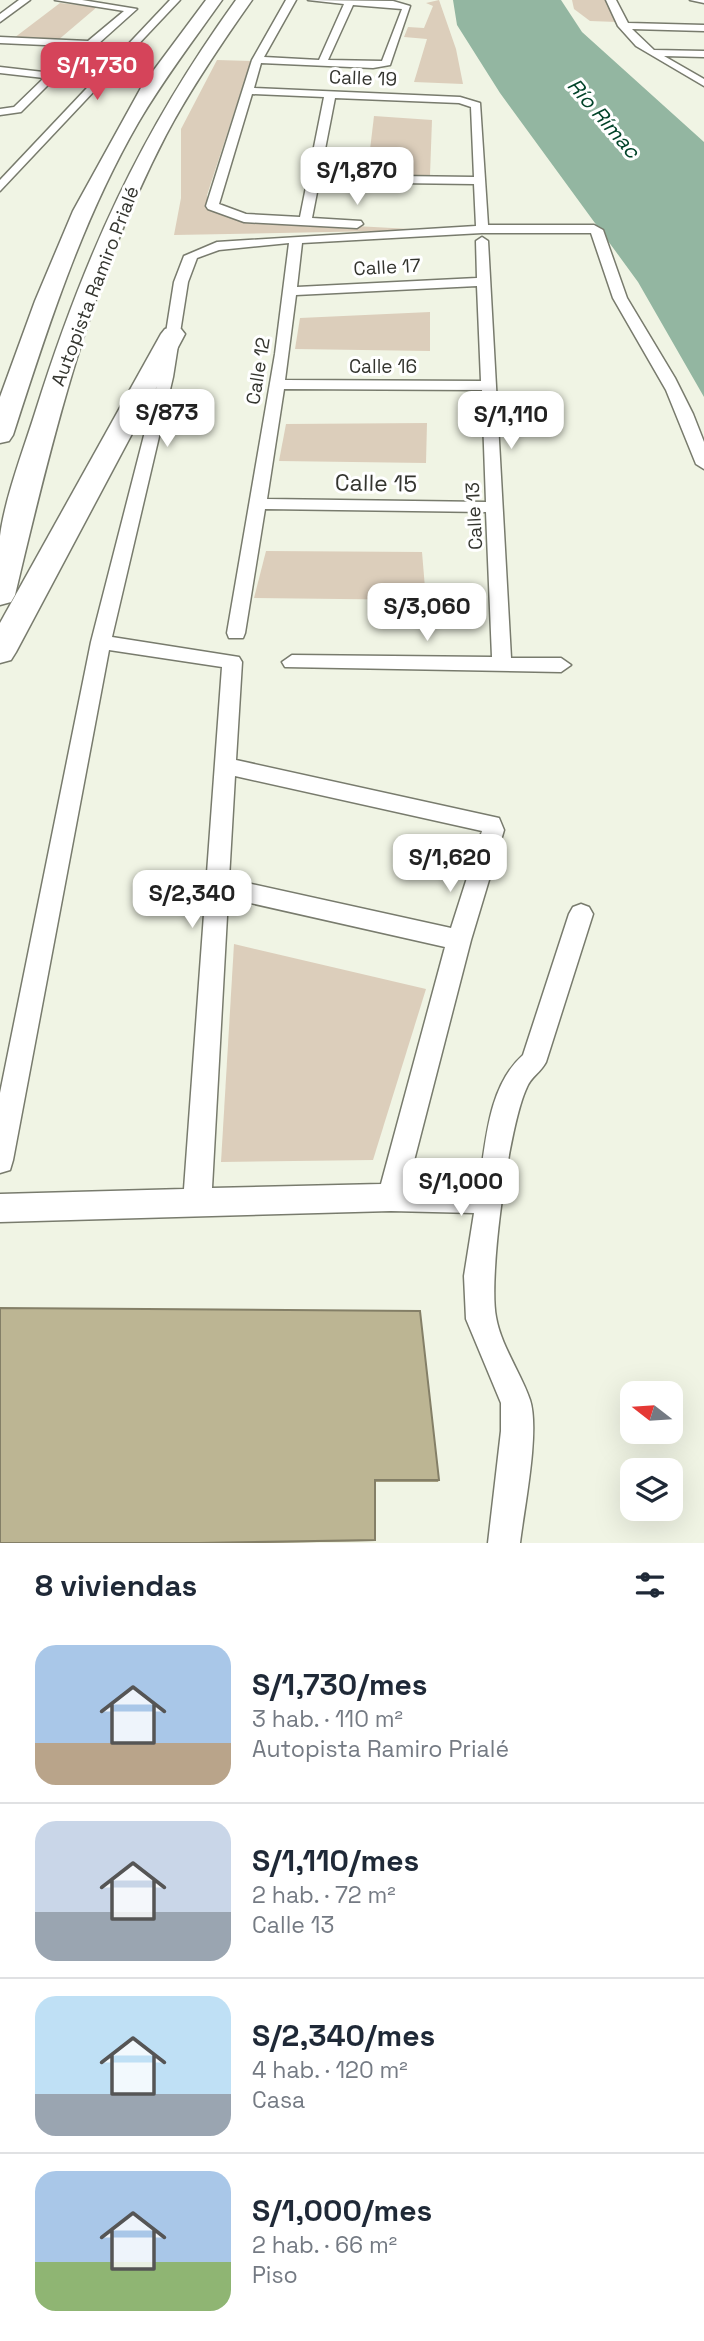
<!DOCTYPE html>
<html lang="es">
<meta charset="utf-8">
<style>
body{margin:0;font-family:"Space Grotesk",sans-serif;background:#f2f2f3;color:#1f2937;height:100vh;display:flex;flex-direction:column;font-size:26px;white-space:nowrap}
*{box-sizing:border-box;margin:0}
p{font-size:23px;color:#747a83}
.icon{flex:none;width:38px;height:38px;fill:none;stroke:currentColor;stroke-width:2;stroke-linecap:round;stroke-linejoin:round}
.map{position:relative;height:1543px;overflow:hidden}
.sheet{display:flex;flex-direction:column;background:#fff;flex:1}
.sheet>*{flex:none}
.needle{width:46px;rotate:287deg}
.fabs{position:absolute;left:620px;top:1381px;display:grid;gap:14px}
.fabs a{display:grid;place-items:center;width:63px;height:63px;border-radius:14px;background:#fff;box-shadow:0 7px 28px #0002;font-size:35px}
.price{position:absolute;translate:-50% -60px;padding:0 16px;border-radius:14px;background:#fff;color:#222;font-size:23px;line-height:46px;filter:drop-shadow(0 2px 4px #0008)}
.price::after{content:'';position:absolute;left:50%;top:42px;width:21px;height:16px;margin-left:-10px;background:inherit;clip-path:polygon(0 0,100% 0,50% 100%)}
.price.active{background:#d5445a;color:#fff}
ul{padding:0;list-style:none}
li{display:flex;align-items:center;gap:21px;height:175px;padding:0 35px}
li+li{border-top:2px solid #e0e1e3}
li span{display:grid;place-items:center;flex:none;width:196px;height:140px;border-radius:21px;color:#555}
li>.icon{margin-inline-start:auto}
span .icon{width:84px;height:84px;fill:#fffc;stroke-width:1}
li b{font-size:30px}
h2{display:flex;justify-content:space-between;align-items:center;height:84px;padding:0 35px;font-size:30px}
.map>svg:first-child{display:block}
.green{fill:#dccebb}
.water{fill:#93b6a1}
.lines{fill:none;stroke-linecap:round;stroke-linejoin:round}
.minor-casing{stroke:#787b6d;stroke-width:3}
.trunk-casing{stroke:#787b6d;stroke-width:3}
.minor{fill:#fff;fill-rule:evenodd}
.trunk{fill:#fff;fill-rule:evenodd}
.wall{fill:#a29c7e}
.building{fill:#bcb593;stroke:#847f67;stroke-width:2}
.labels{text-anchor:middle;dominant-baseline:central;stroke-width:6;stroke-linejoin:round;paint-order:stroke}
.far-street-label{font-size:19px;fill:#34352f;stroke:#fff}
.far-water-label{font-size:21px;font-style:italic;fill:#014329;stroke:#fff}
.street-label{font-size:23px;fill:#34352f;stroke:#fff}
</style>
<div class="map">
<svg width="704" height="1543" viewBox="0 0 704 1543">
<rect width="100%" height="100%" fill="#f0f4e4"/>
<g class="green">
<polygon points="439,0 456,49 463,84 414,82 427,39 404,37 408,27 424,28 433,6 426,3"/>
<polygon points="572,0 607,0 617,22 590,21 574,9"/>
<polygon points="60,3 97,7 57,41 14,38"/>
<polygon points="217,60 251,61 207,195 207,207 246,220 429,230 174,235 181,198 181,129"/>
<polygon points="374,116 432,120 430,175 367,175"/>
<polygon points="430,312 430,351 295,349 300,318"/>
<polygon points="427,423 426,463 279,461 286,424"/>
<polygon points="266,551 422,552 426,600 254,598"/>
<polygon points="234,944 426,989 373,1160 221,1162"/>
</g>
<polygon class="water" points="453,0 561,0 582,32 704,142 704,397 638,282 500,93 457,25"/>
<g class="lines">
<defs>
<g id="minor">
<polygon points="19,0 30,0 0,22 0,14"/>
<polygon points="55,0 82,0 137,9 98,44 89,47 0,43 0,37 88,41 124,11"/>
<polygon points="170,0 180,0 0,191 0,180"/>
<path d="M286 0H296L264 57 319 60 344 4 308 0 393 1 410 6 390 65 373 68 261 63 254 88 460 97 480 103 488 225H594L603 230 627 298 675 378 693 414 704 442V469L696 464 666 390 613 298 591 233H482L302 243 297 287 477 278 476 241 482 237 488 241 511 658H561L571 665 561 672 285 667 282 662 292 655 492 657 486 512 265 509 245 633 243 638H229L227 633 275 354 289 243 219 250 197 258 188 282 173 377 112 637 239 657 242 662 236 760 499 818 504 830 471 940 408 1184 479 1186C486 1142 488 1086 523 1055L569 914 573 907 581 904 589 907 593 914 546 1062C541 1072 531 1077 527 1087 509 1124 488 1277 496 1317 501 1346 521 1373 530 1400 540 1431 524 1509 520 1543H488L501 1431V1403L466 1319 464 1276 474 1213 391 1211 0 1222V1194L184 1189 222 667 109 650 13 1160 10 1170 0 1173V1093L91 642 159 377 174 282 184 256 217 242 476 226 474 184 319 182 312 218 361 221 363 224 357 228 244 222 208 209 206 206 252 60ZM353 5 402 9 382 61 328 60ZM252 94 324 97 300 217 246 214 219 204ZM335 98 459 103 471 107 474 177 320 175ZM477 286 481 381 285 380 296 295ZM284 389 482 390 486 502 267 499ZM235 776 482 831 451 928 229 879ZM228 898 445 947 381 1184 212 1188Z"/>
<polygon points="606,0 616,0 628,23 704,25 704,31 632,29 654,50 704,51 704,57 664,56 704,79 704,86 636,46 618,26"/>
<polygon points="690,0 704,0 704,3"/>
<polygon points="0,67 52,73 57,76 21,112 0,115 0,109 14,107 44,78 0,73"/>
</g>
<g id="trunk">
<path d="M206 0H222C193 41 163 80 138 123 82 220 47 329 13 435L9 441 0 443V397L35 301 73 211 142 86Z"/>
<path d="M236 0H252C221 44 191 88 166 135 91 279 52 438 15 595L11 602 0 605C0 583 0 559 0 536 5 498 23 451 35 413 84 257 140 133 236 0Z"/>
<polygon points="173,327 181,329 185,334 16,652 11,660 0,663 0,623 161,334 165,329"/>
</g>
</defs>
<use href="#minor" class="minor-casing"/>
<use href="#trunk" class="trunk-casing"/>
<use href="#minor" class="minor"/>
<use href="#trunk" class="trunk"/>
</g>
<polygon class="wall" points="420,1311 439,1480 438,1482 375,1482 375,1541 265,1543 0,1543"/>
<polygon class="building" points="0,1308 420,1311 439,1480 375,1480 375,1540 199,1543 0,1543"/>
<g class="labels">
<g class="far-street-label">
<text transform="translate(363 78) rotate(2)">Calle 19</text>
<text transform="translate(387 267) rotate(-3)">Calle 17</text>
<text transform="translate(95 286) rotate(-69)">Autopista Ramiro Prialé</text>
<text x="383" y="366">Calle 16</text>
<text transform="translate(258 371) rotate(-81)">Calle 12</text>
<text transform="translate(474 516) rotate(-93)">Calle 13</text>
</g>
<g class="far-water-label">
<text transform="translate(604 118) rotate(49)">Río Rímac</text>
</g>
<g class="street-label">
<text transform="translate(376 483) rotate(1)">Calle 15</text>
</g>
</g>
</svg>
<div class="fabs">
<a><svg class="needle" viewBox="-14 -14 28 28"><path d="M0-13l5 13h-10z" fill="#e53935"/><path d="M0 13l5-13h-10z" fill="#747a83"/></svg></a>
<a><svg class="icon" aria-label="layers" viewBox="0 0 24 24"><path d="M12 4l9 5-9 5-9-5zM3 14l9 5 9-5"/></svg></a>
</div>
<b class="price active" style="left:97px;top:102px">S/1,730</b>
<b class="price" style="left:357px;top:207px">S/1,870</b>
<b class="price" style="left:167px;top:449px">S/873</b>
<b class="price" style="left:511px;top:451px">S/1,110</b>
<b class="price" style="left:427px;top:643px">S/3,060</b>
<b class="price" style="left:450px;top:894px">S/1,620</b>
<b class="price" style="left:192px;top:930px">S/2,340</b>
<b class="price" style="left:461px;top:1218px">S/1,000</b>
</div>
<section class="sheet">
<h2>8 viviendas<svg class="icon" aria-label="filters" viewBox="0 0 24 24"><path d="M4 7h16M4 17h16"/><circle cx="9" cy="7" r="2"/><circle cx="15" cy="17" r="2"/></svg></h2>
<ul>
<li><span style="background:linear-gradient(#a9c7e8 70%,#b9a48a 0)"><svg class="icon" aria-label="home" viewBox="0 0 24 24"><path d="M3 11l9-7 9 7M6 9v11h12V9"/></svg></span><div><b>S/1,730/mes</b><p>3 hab. · 110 m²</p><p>Autopista Ramiro Prialé</p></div></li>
<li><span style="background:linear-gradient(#c9d6e8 65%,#9aa5b1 0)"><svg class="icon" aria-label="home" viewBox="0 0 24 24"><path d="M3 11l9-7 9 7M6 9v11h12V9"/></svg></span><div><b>S/1,110/mes</b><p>2 hab. · 72 m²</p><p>Calle 13</p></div></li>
<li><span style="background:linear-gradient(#bfe0f5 70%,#9aa5b1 0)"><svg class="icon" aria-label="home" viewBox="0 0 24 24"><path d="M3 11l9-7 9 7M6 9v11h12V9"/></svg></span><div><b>S/2,340/mes</b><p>4 hab. · 120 m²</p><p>Casa</p></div></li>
<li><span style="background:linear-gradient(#a9c7e8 65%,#8fb573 0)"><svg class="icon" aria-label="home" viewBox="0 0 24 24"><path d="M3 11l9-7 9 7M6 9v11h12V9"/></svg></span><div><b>S/1,000/mes</b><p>2 hab. · 66 m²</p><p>Piso</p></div></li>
</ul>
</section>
